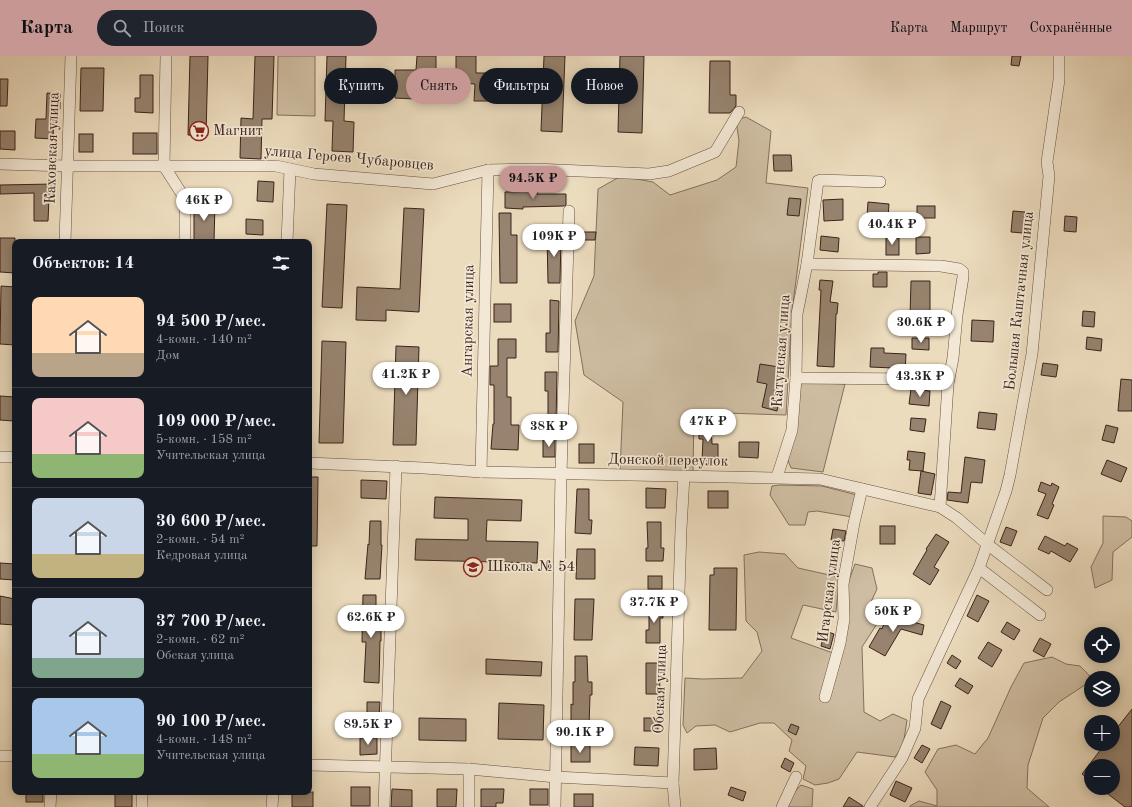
<!DOCTYPE html>
<html lang="ru">
<meta charset="utf-8">
<style>
body{margin:0;font-family:"Old Standard TT",serif;background:#20242c;color:#f1f3f6;height:100vh;display:flex;flex-direction:column;font-size:15px;white-space:nowrap}
*{box-sizing:border-box;margin:0}
p{font-size:13px;color:#9ea1a6}
.icon{flex:none;width:22px;height:22px;fill:none;stroke:currentColor;stroke-width:2;stroke-linecap:round;stroke-linejoin:round}
.map{position:relative;flex:1;overflow:hidden}
.sheet{position:absolute;left:12px;top:183px;width:300px;height:556px;display:flex;flex-direction:column;background:#171b24;border-radius:8px;box-shadow:0 2px 10px #0003}
.sheet>*{flex:none}
.hud{position:absolute;left:324px;top:12px;width:380px;height:36px;display:flex;gap:8px}
.buttons{position:absolute;left:1084px;top:571px;display:grid;gap:8px}
.buttons a{display:grid;place-items:center;width:36px;height:36px;border-radius:50%;background:#171b24;box-shadow:0 2px 10px #0003;font-size:20px}
.price{position:absolute;translate:-50% -34px;padding:0 9px;border-radius:14px;background:#fff;color:#222;font-size:13px;line-height:26px;filter:drop-shadow(0 1px 2px #0008)}
.price::after{content:'';position:absolute;left:50%;top:24px;width:12px;height:9px;margin-left:-6px;background:inherit;clip-path:polygon(0 0,100% 0,50% 100%)}
.price.current{background:#c59692;color:#111}
ul{padding:0;list-style:none}
li{display:flex;align-items:center;gap:12px;height:100px;padding:0 20px}
li+li{border-top:1px solid #363941}
li span{display:grid;place-items:center;flex:none;width:112px;height:80px;border-radius:8px;color:#555}
li>.icon{margin-inline-start:auto}
span .icon{width:48px;height:48px;fill:#fffc;stroke-width:1}
li b{font-size:17px}
h2{display:flex;justify-content:space-between;align-items:center;height:48px;padding:0 20px;font-size:17px}
.chip{padding:0 14px;border-radius:18px;background:#171b24;box-shadow:0 2px 10px #0003;font-size:14px;line-height:36px}
.chip.current{background:#c59692;color:#111}
header{display:flex;align-items:center;gap:24px;box-sizing:border-box;height:56px;padding:0 20px;background:#c59692;color:#111}
header strong{font-size:19px}
nav{display:flex;gap:22px;margin-inline-start:auto;font-size:14px}
.search{width:280px;height:36px;background:#20242c;display:flex;align-items:center;gap:10px;box-sizing:border-box;padding:0 14px;border-radius:22px;color:#9ea1a6;font-size:15px}
.map>svg:first-child{display:block}
.green{fill:#cebda2;stroke:#84705e}
.building{fill:#97836f;stroke:#3b231a}
.lines{fill:none;stroke-linecap:round;stroke-linejoin:round}
.minor-casing{stroke:#675143;stroke-width:12}
.minor{stroke:#f3e8d5;stroke-width:11}
.labels{text-anchor:middle;dominant-baseline:central;stroke-width:3.5;stroke-linejoin:round;paint-order:stroke}
.poi-label{font-size:15px;fill:#3b231a;stroke:#f3e8d5;text-anchor:start}
.street-label{font-size:15px;fill:#3b231a;stroke:#f3e8d5}
</style>
<header>
<strong>Карта</strong>
<div class="search"><svg class="icon" aria-label="search" viewBox="0 0 24 24"><circle cx="10" cy="10" r="6"/><path d="M15 15l6 6"/></svg>Поиск</div>
<nav><a>Карта</a><a>Маршрут</a><a>Сохранённые</a></nav>
</header>
<div class="map">
<svg width="1132" height="751" viewBox="0 0 1132 751">
<rect width="100%" height="100%" fill="#ecdcbe"/>
<filter id="stains"><feTurbulence type="fractalNoise" baseFrequency=".005" numOctaves="4"/><feColorMatrix values="0 0 0 0 .2 0 0 0 0 .09 0 0 0 0 .02 0 0 0 .5 -.17"/></filter>
<radialGradient id="worn" r=".72"><stop offset=".6" stop-color="#630" stop-opacity="0"/><stop offset="1" stop-color="#630" stop-opacity=".3"/></radialGradient>
<g class="green">
<polygon points="278,0 315,0 315,60 277,59"/>
<polygon points="746,61 771,75 766,127 808,132 792,255 786,359 694,356 693,417 620,415 623,346 584,319 575,265 594,220 598,133 621,120 653,126 670,139 717,124 736,111 739,85 736,64"/>
<polygon points="800,326 845,328 823,416 791,412 787,402"/>
<polygon points="780,429 822,430 857,439 852,461 817,455 808,456 805,469 789,469 770,439 772,430"/>
<polygon points="1103,460 1126,461 1132,465 1132,481 1113,496 1112,524 1095,532 1091,511 1103,487"/>
<polygon points="759,496 785,498 798,512 834,520 839,523 836,556 803,549 791,582 833,597 848,527 855,508 872,512 877,533 870,548 884,557 862,591 864,656 880,665 893,658 907,664 903,690 895,701 857,696 839,723 828,727 815,729 803,723 806,710 789,695 792,684 774,667 760,667 730,676 715,669 696,670 687,677 683,669 685,622 702,623 742,622 762,595 757,576 746,565 744,499"/>
<polygon points="1052,601 1066,608 1080,610 1092,622 1091,622 1091,625 1059,646 1043,662 1028,709 1027,732 1049,751 910,751 910,750 919,745 937,750 937,734 925,716 938,693 956,689 975,698 988,682 1011,631 1024,607"/>
<polygon points="801,729 813,733 812,751 788,751 791,740"/>
</g>
<g class="building">
<polygon points="190,0 208,0 206,80 188,79"/>
<polygon points="255,0 274,0 272,63 262,63 261,103 240,102 241,62 253,63"/>
<polygon points="327,0 346,0 344,65 354,66 353,96 332,95 333,65 325,65"/>
<polygon points="417,0 436,0 436,15 456,16 456,0 476,0 476,17 496,17 496,45 474,45 475,28 456,27 455,45 435,44 436,27 415,26 415,43 395,42 395,14 416,14"/>
<polygon points="544,0 565,0 562,76 541,75"/>
<polygon points="620,0 644,0 642,77 618,76"/>
<polygon points="1012,0 1021,0 1019,10 1011,9"/>
<polygon points="710,5 730,5 730,39 736,39 736,50 730,57 709,57"/>
<polygon points="81,12 104,12 103,55 80,55"/>
<polygon points="140,19 153,19 153,57 135,56 135,42 140,42"/>
<polygon points="0,23 8,23 7,50 0,50"/>
<polygon points="47,37 60,38 60,53 54,53 53,83 35,82 36,63 46,63"/>
<polygon points="0,75 15,75 15,94 0,93"/>
<rect x="133" y="77" width="24" height="21"/>
<rect x="79" y="78" width="14" height="18"/>
<polygon points="773,99 791,99 792,115 774,115"/>
<polygon points="258,125 274,126 273,146 257,145"/>
<polygon points="54,128 54,142 49,142 48,165 34,165 34,137 0,138 0,129"/>
<polygon points="537,135 537,138 566,138 566,149 564,150 523,151 523,153 505,152 505,136"/>
<polygon points="789,142 801,143 799,160 787,159"/>
<polygon points="843,143 843,164 824,165 823,144"/>
<polygon points="194,146 215,147 214,186 194,186"/>
<polygon points="868,146 889,148 888,162 867,160"/>
<polygon points="327,148 347,149 342,252 322,251"/>
<rect x="917" y="150" width="18" height="12"/>
<polygon points="404,152 424,153 419,256 386,254 386,265 356,264 357,231 400,233"/>
<polygon points="1013,155 1025,156 1023,177 1011,176"/>
<polygon points="499,157 511,157 511,179 517,179 517,227 500,227"/>
<polygon points="1065,160 1077,161 1076,176 1064,175"/>
<polygon points="246,163 263,164 263,179 246,178"/>
<polygon points="584,176 596,176 595,184 584,184"/>
<polygon points="547,179 561,179 560,227 548,227"/>
<polygon points="821,180 839,182 838,196 820,194"/>
<polygon points="916,181 930,181 930,197 916,198"/>
<polygon points="0,182 15,182 15,217 0,216"/>
<rect x="886" y="182" width="13" height="17"/>
<polygon points="878,216 887,216 887,231 873,231 873,218 878,218"/>
<polygon points="820,224 833,225 830,246 838,247 837,258 836,258 834,311 817,310 821,234 819,234"/>
<polygon points="911,225 930,225 930,260 910,260"/>
<polygon points="1,230 15,231 15,289 0,288"/>
<polygon points="550,244 559,245 558,296 546,296 546,277 550,277"/>
<rect x="494" y="248" width="17" height="18"/>
<polygon points="1083,255 1095,256 1094,271 1082,270"/>
<polygon points="972,264 994,265 993,286 971,285"/>
<polygon points="1087,281 1102,283 1101,295 1086,293"/>
<polygon points="912,282 929,282 929,294 912,293"/>
<polygon points="498,283 516,283 516,302 507,302 507,341 511,341 511,369 519,369 518,394 491,393 493,368 494,368 494,329 490,329 490,310 498,310"/>
<polygon points="322,285 346,286 343,387 319,387"/>
<polygon points="396,290 419,291 416,389 393,389"/>
<polygon points="871,292 884,292 884,297 906,298 905,316 893,316 893,312 870,311"/>
<polygon points="1043,307 1058,309 1056,321 1041,319"/>
<polygon points="760,308 779,311 774,343 779,344 777,355 762,351 767,328 757,326"/>
<polygon points="545,316 557,316 556,366 548,366 548,335 545,335"/>
<polygon points="1121,323 1132,324 1132,355 1118,355"/>
<polygon points="911,333 930,335 929,350 909,348"/>
<polygon points="0,340 15,341 14,365 0,364"/>
<polygon points="979,356 997,358 995,374 977,372"/>
<polygon points="911,362 926,363 924,376 910,374"/>
<polygon points="699,366 711,366 712,388 718,388 718,405 702,405 703,383 699,383"/>
<polygon points="1106,369 1118,372 1114,387 1102,384"/>
<rect x="543" y="382" width="12" height="19"/>
<polygon points="739,386 759,386 758,402 739,401"/>
<rect x="579" y="388" width="15" height="19"/>
<polygon points="908,395 925,397 923,415 909,414 910,404 907,404"/>
<polygon points="965,401 985,404 982,427 971,426 968,447 947,444 948,436 961,437"/>
<polygon points="1107,404 1127,412 1121,426 1101,418"/>
<polygon points="921,415 935,418 931,439 918,437"/>
<polygon points="309,421 318,421 317,490 309,490"/>
<polygon points="361,424 387,425 386,443 361,442"/>
<polygon points="1041,426 1051,430 1052,427 1059,431 1052,448 1054,449 1048,463 1037,459 1046,438 1038,435"/>
<polygon points="646,432 666,433 665,452 646,452"/>
<polygon points="577,433 589,433 589,464 592,464 591,478 575,477"/>
<rect x="708" y="435" width="20" height="17"/>
<polygon points="435,441 522,444 521,465 487,464 486,485 538,486 537,507 415,504 416,483 468,484 468,463 434,462"/>
<polygon points="370,465 381,465 381,489 382,489 380,523 365,523 368,488 369,489"/>
<polygon points="647,466 661,466 661,492 664,492 663,505 646,505 646,492 648,492"/>
<rect x="880" y="470" width="15" height="18"/>
<polygon points="1006,471 1017,475 1011,490 1000,486"/>
<polygon points="833,473 846,475 844,485 831,484"/>
<polygon points="936,478 949,486 934,511 939,514 930,529 913,518 927,494 926,493"/>
<polygon points="1045,480 1065,490 1067,487 1078,493 1070,506 1051,495 1049,498 1038,493"/>
<polygon points="577,493 595,493 595,523 576,523"/>
<polygon points="0,507 15,508 15,524 0,523"/>
<polygon points="714,512 737,512 736,574 709,574 710,519 714,519"/>
<rect x="648" y="520" width="14" height="13"/>
<polygon points="363,539 376,539 376,564 381,564 381,585 380,585 379,627 364,626 366,586 362,586"/>
<polygon points="977,539 989,545 978,566 967,560"/>
<polygon points="0,540 15,543 15,569 0,568"/>
<polygon points="575,543 594,543 592,584 574,584"/>
<polygon points="649,549 662,549 663,562 660,562 660,587 646,587 646,574 649,574"/>
<polygon points="888,557 903,562 902,563 924,569 922,579 901,573 885,600 869,591 880,572 882,573"/>
<polygon points="1007,566 1020,574 1014,584 1001,576"/>
<polygon points="825,575 834,578 830,593 821,590"/>
<polygon points="1040,582 1051,588 1044,601 1033,595"/>
<polygon points="988,586 1002,594 992,611 978,602"/>
<polygon points="952,599 961,605 956,613 947,607"/>
<polygon points="575,600 587,600 588,626 592,626 592,639 590,639 589,671 571,671 571,648 573,649 573,626 575,626"/>
<polygon points="486,603 542,606 541,620 486,618"/>
<polygon points="646,607 659,607 660,638 646,638"/>
<polygon points="960,622 973,630 968,638 955,630"/>
<polygon points="941,645 951,650 941,673 931,668"/>
<polygon points="367,646 380,646 379,660 367,660"/>
<polygon points="499,647 544,649 543,684 498,683"/>
<polygon points="1132,653 1132,751 1125,751 1100,732 1113,732 1113,710 1091,710 1091,725 1082,718 1105,688 1113,688 1113,677"/>
<polygon points="419,662 466,663 466,685 419,684"/>
<rect x="644" y="662" width="14" height="13"/>
<polygon points="791,668 799,671 796,679 788,675"/>
<polygon points="360,682 377,682 377,698 360,699"/>
<rect x="571" y="689" width="19" height="17"/>
<polygon points="922,689 930,693 922,707 914,702"/>
<polygon points="635,691 659,692 658,710 634,709"/>
<polygon points="716,692 717,713 694,714 694,693"/>
<polygon points="785,702 794,707 790,716 781,711"/>
<polygon points="896,725 912,732 905,746 890,739"/>
<rect x="351" y="731" width="19" height="19"/>
<polygon points="731,731 746,736 743,745 728,739"/>
<polygon points="392,733 412,734 412,751 391,751"/>
<polygon points="437,733 457,733 456,751 437,751"/>
<polygon points="481,733 504,733 503,747 496,747 496,751 481,751"/>
<rect x="530" y="733" width="18" height="16"/>
<rect x="26" y="736" width="17" height="10"/>
<rect x="115" y="736" width="17" height="15"/>
<rect x="292" y="736" width="21" height="15"/>
<rect x="574" y="738" width="19" height="13"/>
<polygon points="849,741 863,750 863,751 843,751"/>
</g>
<g class="lines">
<defs>
<g id="minor">
<polyline points="166,0 164,110 185,143 185,186"/>
<polyline points="0,108 67,110 276,110 314,118 433,128 488,114 535,113 649,118 669,115 715,96 739,56"/>
<polyline points="65,186 71,0"/>
<polyline points="287,186 290,113"/>
<polyline points="807,208 941,210 959,213 963,216 963,221 957,259 953,302 948,328 940,451"/>
<polyline points="796,322 914,323 948,328"/>
<polyline points="0,401 15,401"/>
<polyline points="309,407 424,412 481,416 820,423 940,451 957,462 987,488 1047,534"/>
<polyline points="481,416 488,114"/>
<polyline points="777,421 792,374 796,322 797,258 807,208 818,125 821,124 880,126"/>
<polyline points="979,512 1040,559"/>
<polyline points="825,641 840,587 844,563 843,528 854,467 862,433"/>
<polyline points="0,700 15,700"/>
<polyline points="309,709 469,713 556,721 673,727"/>
<polyline points="50,751 51,736"/>
<polyline points="142,751 142,736"/>
<polyline points="272,751 273,736"/>
<polyline points="384,751 396,410"/>
<polyline points="469,751 469,713"/>
<polyline points="555,751 561,418 569,155"/>
<polyline points="675,751 673,727 681,473 684,420"/>
<polyline points="782,751 796,721"/>
<polyline points="870,751 902,702 915,672 918,643 979,512 1006,435 1010,419 1032,298 1049,120 1047,106 1059,24 1059,0"/>
</g>
</defs>
<use href="#minor" class="minor-casing"/>
<use href="#minor" class="minor"/>
</g>
<defs>
<symbol id="supermarket-ring" viewBox="-11 -11 22 22"><circle r="9.5" fill="#f3e8d5" stroke="#8f2418" stroke-width="1.5"/><path d="M-6-5.5h2.5l.6 2H6L4.5 2H-2.5L-4.4-4H-6ZM-1.5 3.2a1.3 1.3 0 1 0 .1 0ZM3 3.2a1.3 1.3 0 1 0 .1 0Z" fill="#8f2418"/></symbol>
<symbol id="school-ring" viewBox="-11 -11 22 22"><circle r="9.5" fill="#f3e8d5" stroke="#8f2418" stroke-width="1.5"/><path d="M0-5L7-2L0 1L-7-2ZM-4 1L0 2.5L4 1V4Q0 6-4 4Z" fill="#8f2418"/></symbol>
</defs>
<g fill-rule="evenodd">
<use href="#supermarket-ring" x="188" y="64" width="22" height="22"/>
<use href="#school-ring" x="462" y="500" width="22" height="22"/>
</g>
<g class="labels">
<g class="poi-label">
<text x="213" y="75">Магнит</text>
<text x="487" y="511">Школа № 54</text>
</g>
<g class="street-label">
<text transform="translate(53 92) rotate(-88)">Каховская улица</text>
<text transform="translate(349 103) rotate(5)">улица Героев Чубаровцев</text>
<text transform="translate(1020 245) rotate(-84)">Большая Каштачная улица</text>
<text transform="translate(469 265) rotate(-89)">Ангарская улица</text>
<text transform="translate(782 295) rotate(-86)">Катунская улица</text>
<text transform="translate(668 405) rotate(1)">Донской переулок</text>
<text transform="translate(830 535) rotate(-83)">Игарская улица</text>
<text transform="translate(661 633) rotate(-88)">Обская улица</text>
</g>
</g>
<rect width="100%" height="100%" filter="url(#stains)"/>
<rect width="100%" height="100%" fill="url(#worn)"/>
</svg>
<div class="buttons">
<a><svg class="icon" aria-label="locate" viewBox="0 0 24 24"><circle cx="12" cy="12" r="6"/><path d="M12 2v4M12 18v4M2 12h4M18 12h4"/></svg></a>
<a><svg class="icon" aria-label="layers" viewBox="0 0 24 24"><path d="M12 4l9 5-9 5-9-5zM3 14l9 5 9-5"/></svg></a>
<a>+</a>
<a>−</a>
</div>
<b class="price current" style="left:533px;top:144px">94.5K ₽</b>
<b class="price" style="left:204px;top:166px">46K ₽</b>
<b class="price" style="left:892px;top:190px">40.4K ₽</b>
<b class="price" style="left:554px;top:202px">109K ₽</b>
<b class="price" style="left:921px;top:288px">30.6K ₽</b>
<b class="price" style="left:406px;top:340px">41.2K ₽</b>
<b class="price" style="left:920px;top:342px">43.3K ₽</b>
<b class="price" style="left:708px;top:387px">47K ₽</b>
<b class="price" style="left:549px;top:392px">38K ₽</b>
<b class="price" style="left:654px;top:568px">37.7K ₽</b>
<b class="price" style="left:893px;top:577px">50K ₽</b>
<b class="price" style="left:371px;top:583px">62.6K ₽</b>
<b class="price" style="left:368px;top:690px">89.5K ₽</b>
<b class="price" style="left:580px;top:698px">90.1K ₽</b>
<div class="hud">
<a class="chip">Купить</a>
<a class="chip current">Снять</a>
<a class="chip">Фильтры</a>
<a class="chip">Новое</a>
</div>
<section class="sheet">
<h2>Объектов: 14<svg class="icon" aria-label="filters" viewBox="0 0 24 24"><path d="M4 7h16M4 17h16"/><circle cx="9" cy="7" r="2"/><circle cx="15" cy="17" r="2"/></svg></h2>
<ul>
<li><span style="background:linear-gradient(#ffd9b3 70%,#b9a48a 0)"><svg class="icon" aria-label="home" viewBox="0 0 24 24"><path d="M3 11l9-7 9 7M6 9v11h12V9"/></svg></span><div><b>94 500 ₽/мес.</b><p>4-комн. · 140 m²</p><p>Дом</p></div></li>
<li><span style="background:linear-gradient(#f6c9c9 70%,#8fb573 0)"><svg class="icon" aria-label="home" viewBox="0 0 24 24"><path d="M3 11l9-7 9 7M6 9v11h12V9"/></svg></span><div><b>109 000 ₽/мес.</b><p>5-комн. · 158 m²</p><p>Учительская улица</p></div></li>
<li><span style="background:linear-gradient(#c9d6e8 70%,#c2b280 0)"><svg class="icon" aria-label="home" viewBox="0 0 24 24"><path d="M3 11l9-7 9 7M6 9v11h12V9"/></svg></span><div><b>30 600 ₽/мес.</b><p>2-комн. · 54 m²</p><p>Кедровая улица</p></div></li>
<li><span style="background:linear-gradient(#c9d6e8 75%,#7fa58c 0)"><svg class="icon" aria-label="home" viewBox="0 0 24 24"><path d="M3 11l9-7 9 7M6 9v11h12V9"/></svg></span><div><b>37 700 ₽/мес.</b><p>2-комн. · 62 m²</p><p>Обская улица</p></div></li>
<li><span style="background:linear-gradient(#a9c7e8 70%,#8fb573 0)"><svg class="icon" aria-label="home" viewBox="0 0 24 24"><path d="M3 11l9-7 9 7M6 9v11h12V9"/></svg></span><div><b>90 100 ₽/мес.</b><p>4-комн. · 148 m²</p><p>Учительская улица</p></div></li>
</ul>
</section>
</div>
